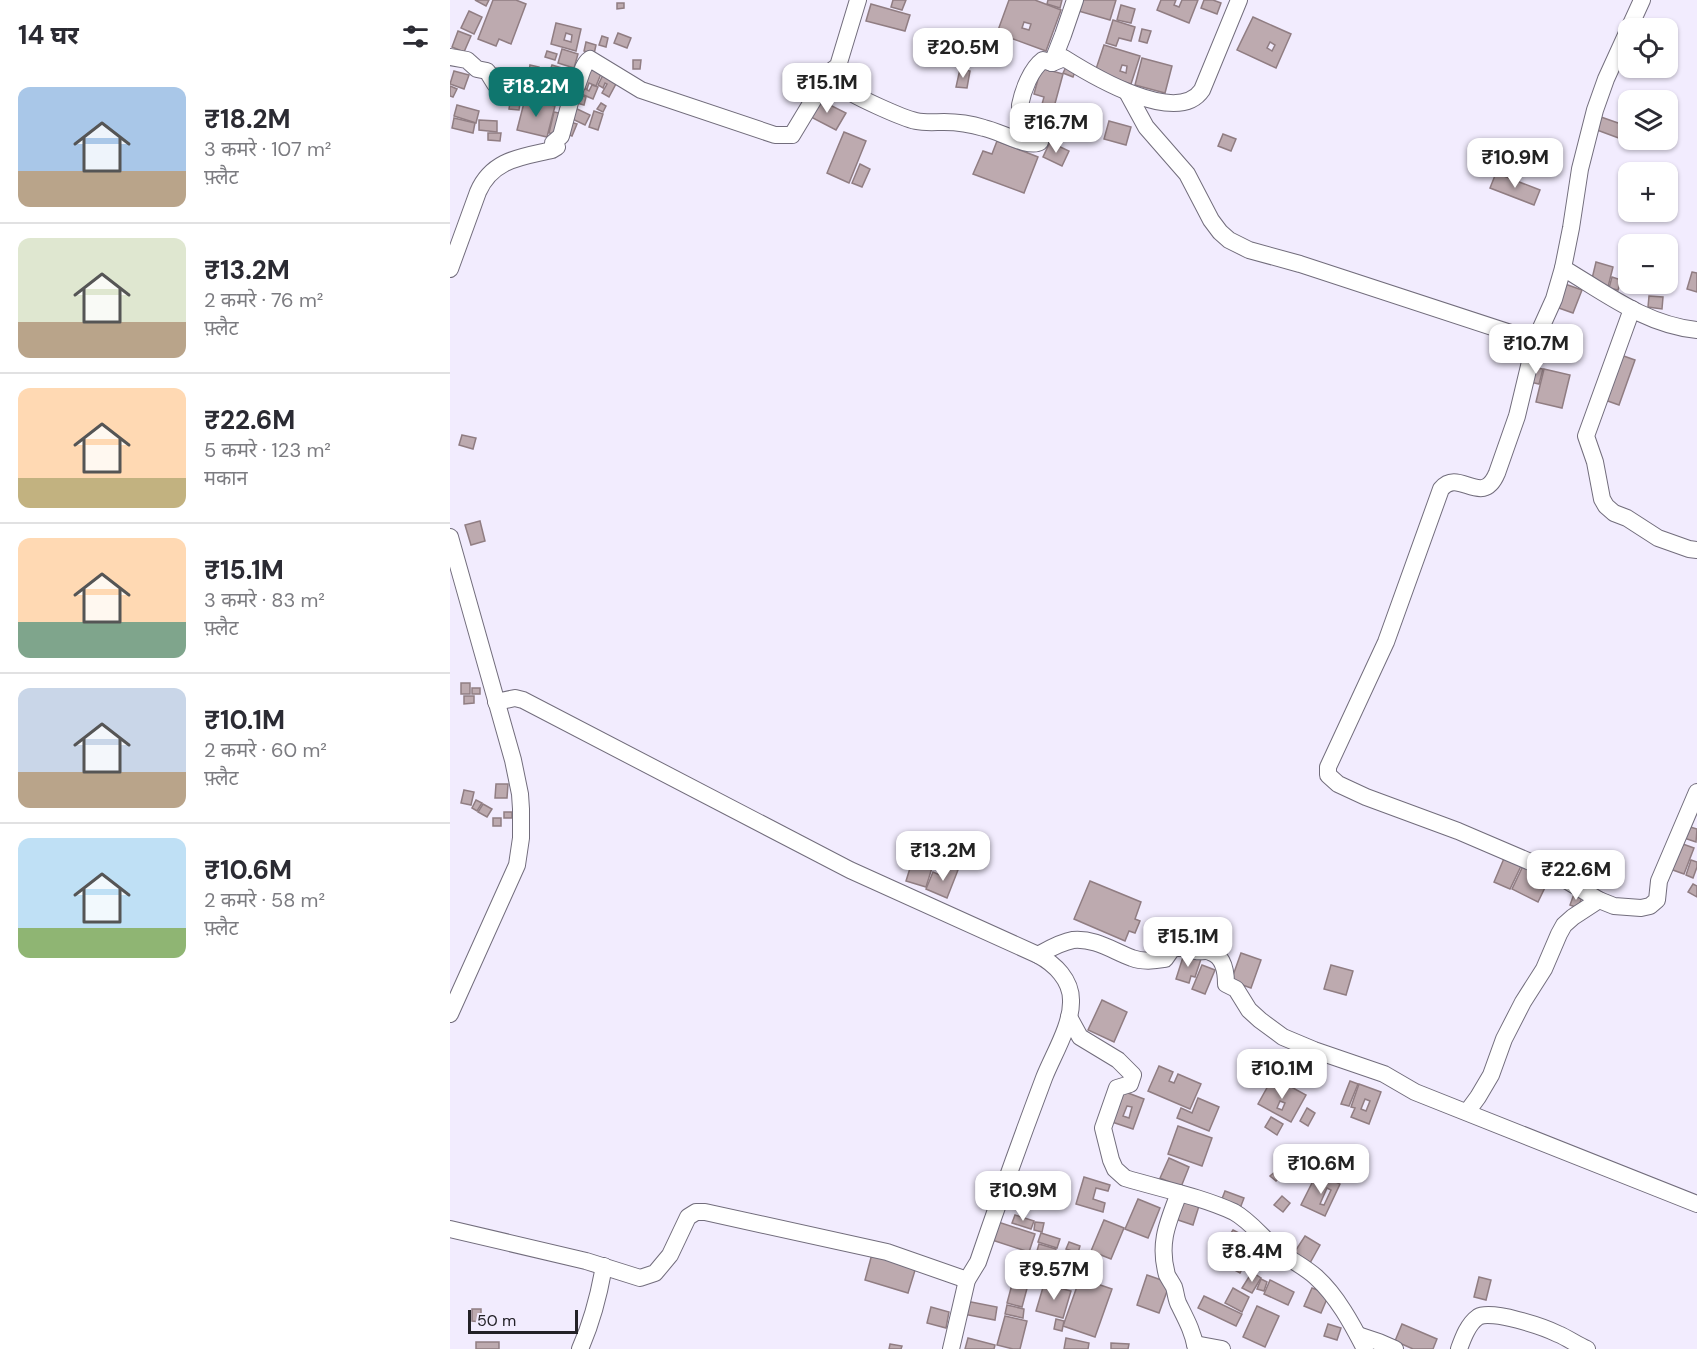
<!DOCTYPE html>
<html lang="hi">
<meta charset="utf-8">
<style>
body{margin:0;font-family:"DM Sans","Noto Sans Devanagari",sans-serif;background:#f2f2f3;color:#2b2b33;height:100vh;display:flex;flex-direction:column;font-size:22px;white-space:nowrap}
*{box-sizing:border-box;margin:0}
p{font-size:20px;color:#7c7c81}
.icon{flex:none;width:33px;height:33px;fill:none;stroke:currentColor;stroke-width:2;stroke-linecap:round;stroke-linejoin:round}
.map{position:relative;flex:1;overflow:hidden}
.side{display:flex;flex-direction:column;background:#fff;width:450px}
.side>*{flex:none}
.controls{position:absolute;left:1168px;top:18px;display:grid;gap:12px}
.controls a{display:grid;place-items:center;width:60px;height:60px;border-radius:12px;background:#fff;box-shadow:0 2px 4px #0004;font-size:30px}
.scale{position:absolute;left:18px;bottom:15px;width:110px;box-sizing:border-box;padding-left:6px;border:3px solid #232127;border-top:0;font-size:16px;line-height:21px;white-space:nowrap;color:#232127;-webkit-text-stroke:4px #f2ecfe;paint-order:stroke}
.price{position:absolute;translate:-50% -51px;padding:0 14px;border-radius:12px;background:#fff;color:#222;font-size:20px;line-height:39px;filter:drop-shadow(0 2px 3px #0008)}
.price::after{content:'';position:absolute;left:50%;top:36px;width:18px;height:14px;margin-left:-9px;background:inherit;clip-path:polygon(0 0,100% 0,50% 100%)}
.price.selected{background:#0f766e;color:#fff}
ul{padding:0;list-style:none}
li{display:flex;align-items:center;gap:18px;height:150px;padding:0 18px}
li+li{border-top:2px solid #e1e1e2}
li span{display:grid;place-items:center;flex:none;width:168px;height:120px;border-radius:12px;color:#555}
li>.icon{margin-inline-start:auto}
span .icon{width:72px;height:72px;fill:#fffc;stroke-width:1}
li b{font-size:26px}
h2{display:flex;justify-content:space-between;align-items:center;height:72px;padding:0 18px;font-size:26px}
main{display:flex;flex:1;min-height:0}
.map>svg:first-child{display:block}
.building{fill:#bdaaaf;stroke:#907d82;stroke-width:1.5;fill-rule:evenodd}
.lines{fill:none;stroke-linecap:round;stroke-linejoin:round}
.minor-casing{stroke:#726d7c;stroke-width:18}
.minor{stroke:#fff;stroke-width:16}
</style>
<main>
<section class="side">
<h2>14 घर<svg class="icon" aria-label="filters" viewBox="0 0 24 24"><path d="M4 7h16M4 17h16"/><circle cx="9" cy="7" r="2"/><circle cx="15" cy="17" r="2"/></svg></h2>
<ul>
<li><span style="background:linear-gradient(#a9c7e8 70%,#b9a48a 0)"><svg class="icon" aria-label="home" viewBox="0 0 24 24"><path d="M3 11l9-7 9 7M6 9v11h12V9"/></svg></span><div><b>₹18.2M</b><p>3 कमरे · 107 m²</p><p>फ़्लैट</p></div></li>
<li><span style="background:linear-gradient(#dfe7d0 70%,#b9a48a 0)"><svg class="icon" aria-label="home" viewBox="0 0 24 24"><path d="M3 11l9-7 9 7M6 9v11h12V9"/></svg></span><div><b>₹13.2M</b><p>2 कमरे · 76 m²</p><p>फ़्लैट</p></div></li>
<li><span style="background:linear-gradient(#ffd9b3 75%,#c2b280 0)"><svg class="icon" aria-label="home" viewBox="0 0 24 24"><path d="M3 11l9-7 9 7M6 9v11h12V9"/></svg></span><div><b>₹22.6M</b><p>5 कमरे · 123 m²</p><p>मकान</p></div></li>
<li><span style="background:linear-gradient(#ffd9b3 70%,#7fa58c 0)"><svg class="icon" aria-label="home" viewBox="0 0 24 24"><path d="M3 11l9-7 9 7M6 9v11h12V9"/></svg></span><div><b>₹15.1M</b><p>3 कमरे · 83 m²</p><p>फ़्लैट</p></div></li>
<li><span style="background:linear-gradient(#c9d6e8 70%,#b9a48a 0)"><svg class="icon" aria-label="home" viewBox="0 0 24 24"><path d="M3 11l9-7 9 7M6 9v11h12V9"/></svg></span><div><b>₹10.1M</b><p>2 कमरे · 60 m²</p><p>फ़्लैट</p></div></li>
<li><span style="background:linear-gradient(#bfe0f5 75%,#8fb573 0)"><svg class="icon" aria-label="home" viewBox="0 0 24 24"><path d="M3 11l9-7 9 7M6 9v11h12V9"/></svg></span><div><b>₹10.6M</b><p>2 कमरे · 58 m²</p><p>फ़्लैट</p></div></li>
</ul>
</section>
<div class="map">
<svg width="1247" height="1349" viewBox="0 0 1247 1349">
<rect width="100%" height="100%" fill="#f2ecfe"/>
<g class="building">
<polygon points="25,0 39,0 36,6"/>
<polygon points="43,0 66,0 76,4 61,44 49,39 46,46 28,39"/>
<polygon points="443,0 456,0 452,10 441,7"/>
<path d="M559 0H585L611 10 596 51 547 33ZM574 22 581 24 579 30 572 28Z"/>
<polygon points="598,0 612,0 610,8 597,4"/>
<polygon points="627,0 666,0 660,20 625,10"/>
<polygon points="711,0 726,0 724,5 729,7 732,0 748,0 739,23 707,10"/>
<polygon points="754,0 763,0 771,3 767,14 751,8"/>
<polygon points="167,3 174,3 174,8 167,9"/>
<polygon points="421,4 460,15 455,31 416,21"/>
<polygon points="671,5 685,9 681,23 667,20"/>
<polygon points="19,11 32,17 24,34 11,28"/>
<path d="M803 17 841 34 826 68 787 50ZM820 42 825 45 822 51 817 48Z"/>
<polygon points="663,20 685,27 681,41 669,38 666,46 656,43"/>
<path d="M106 23 131 29 126 51 101 44ZM116 33 122 35 121 42 114 40Z"/>
<polygon points="527,29 533,33 528,40 522,36"/>
<polygon points="692,29 701,31 697,43 689,41"/>
<polygon points="8,31 21,36 14,52 2,47"/>
<polygon points="168,33 181,38 177,48 164,43"/>
<polygon points="152,36 158,38 156,47 149,45"/>
<polygon points="136,42 146,45 144,54 134,51"/>
<path d="M654 45 690 56 681 84 645 72ZM672 65 677 66 676 73 670 71Z"/>
<polygon points="112,49 128,54 124,68 108,63"/>
<polygon points="97,51 107,54 105,60 95,57"/>
<polygon points="1172,52 1179,55 1180,68 1177,73 1164,67"/>
<polygon points="692,58 722,66 715,93 685,85"/>
<polygon points="183,60 191,60 190,69 183,69"/>
<polygon points="137,64 153,69 146,86 139,83 137,89 129,86"/>
<polygon points="80,65 89,67 87,78 78,77"/>
<polygon points="102,65 112,68 107,83 97,79"/>
<polygon points="617,65 626,69 623,77 613,73"/>
<polygon points="46,68 69,73 67,79 45,74"/>
<polygon points="117,68 130,73 122,89 110,84"/>
<polygon points="591,68 613,74 600,122 588,119 594,97 584,94"/>
<polygon points="510,69 520,71 517,88 506,87"/>
<polygon points="91,70 96,70 95,79 89,78"/>
<polygon points="4,71 19,75 14,89 0,84"/>
<polygon points="154,73 168,80 159,97 152,93 157,84 155,83 153,88 148,85"/>
<polygon points="142,85 148,87 143,99 129,93 132,87 139,91"/>
<polygon points="0,86 7,89 3,97 0,96"/>
<polygon points="125,94 136,97 134,105 123,102"/>
<polygon points="61,96 71,97 69,110 59,109"/>
<polygon points="75,99 105,106 97,137 67,130"/>
<polygon points="368,99 396,113 386,130 359,116"/>
<polygon points="151,103 156,106 153,112 147,109"/>
<polygon points="7,105 29,111 26,123 4,116"/>
<polygon points="123,107 140,115 135,125 118,117"/>
<polygon points="144,111 153,114 148,130 139,127"/>
<polygon points="104,112 114,114 109,135 99,133"/>
<polygon points="1175,112 1179,113 1179,140 1196,140 1193,147 1147,130 1151,117 1171,124"/>
<polygon points="4,118 25,123 23,133 2,128"/>
<polygon points="29,120 47,121 47,132 29,130"/>
<polygon points="117,121 127,124 122,136 112,132"/>
<polygon points="659,121 681,127 676,145 654,139"/>
<polygon points="394,132 416,141 399,183 377,173"/>
<polygon points="38,133 51,133 50,141 38,140"/>
<polygon points="773,134 786,139 781,151 768,146"/>
<polygon points="547,141 588,157 574,193 523,174 533,151 542,154"/>
<polygon points="600,142 619,151 612,166 593,157"/>
<polygon points="410,164 420,169 412,187 402,183"/>
<polygon points="1046,173 1090,190 1084,205 1040,188"/>
<polygon points="1146,262 1163,267 1158,287 1141,283"/>
<polygon points="1242,272 1247,273 1247,292 1237,289"/>
<polygon points="1162,277 1171,280 1168,290 1159,288"/>
<polygon points="1115,284 1132,290 1123,313 1106,307"/>
<polygon points="1199,296 1213,297 1212,309 1198,307"/>
<polygon points="1168,354 1185,360 1169,405 1152,399"/>
<polygon points="1083,367 1093,369 1089,384 1080,382"/>
<polygon points="1094,369 1120,375 1112,408 1086,402"/>
<polygon points="12,435 26,438 23,449 9,445"/>
<polygon points="30,521 35,541 21,545 15,525"/>
<rect x="11" y="683" width="9" height="11"/>
<rect x="22" y="688" width="8" height="6"/>
<polygon points="14,696 24,696 24,703 14,704"/>
<polygon points="46,784 58,784 57,798 45,798"/>
<polygon points="14,790 24,792 21,805 11,803"/>
<polygon points="26,800 32,803 27,811 22,808"/>
<polygon points="33,804 42,809 37,817 28,812"/>
<rect x="54" y="812" width="8" height="6"/>
<rect x="43" y="818" width="8" height="8"/>
<polygon points="1237,826 1247,829 1246,842 1234,838"/>
<polygon points="1230,843 1244,848 1234,874 1220,869"/>
<polygon points="466,849 486,855 476,887 456,881"/>
<polygon points="1055,856 1072,864 1060,889 1044,882"/>
<polygon points="1241,860 1247,862 1247,867 1243,878 1236,875"/>
<polygon points="1074,864 1100,877 1088,902 1062,889"/>
<polygon points="497,865 508,870 497,898 476,889 483,872 492,876"/>
<polygon points="640,881 691,902 685,919 690,921 685,933 679,931 675,941 624,919"/>
<polygon points="1243,884 1247,886 1247,897 1238,892"/>
<polygon points="1124,894 1132,897 1128,908 1120,905"/>
<polygon points="791,953 811,960 801,988 781,981"/>
<polygon points="734,954 751,959 745,977 741,976 739,983 726,979"/>
<polygon points="752,965 765,970 755,994 742,989"/>
<polygon points="881,965 903,971 896,995 874,989"/>
<polygon points="652,1000 677,1012 664,1042 638,1030"/>
<polygon points="811,1051 822,1055 819,1064 808,1060"/>
<polygon points="709,1066 723,1072 719,1081 724,1083 728,1074 751,1084 740,1109 698,1091"/>
<polygon points="804,1069 813,1073 809,1082 800,1079"/>
<path d="M823 1077 856 1095 841 1122 808 1104ZM830 1101 835 1103 832 1110 827 1108Z"/>
<polygon points="900,1081 908,1084 899,1106 891,1104"/>
<path d="M909 1084 931 1092 919 1124 901 1117 905 1108 901 1107ZM915 1099 920 1101 916 1111 911 1109Z"/>
<path d="M670 1090 694 1099 683 1129 659 1121ZM677 1106 682 1107 679 1118 673 1116Z"/>
<polygon points="748,1098 769,1107 759,1131 727,1118 731,1108 742,1113"/>
<polygon points="857,1108 865,1113 858,1126 850,1121"/>
<polygon points="821,1117 833,1124 827,1135 815,1127"/>
<polygon points="728,1126 762,1138 752,1166 718,1154"/>
<polygon points="839,1147 852,1154 846,1165 833,1158"/>
<polygon points="719,1158 739,1167 731,1187 710,1178"/>
<polygon points="826,1171 831,1176 826,1181 820,1176"/>
<path d="M867 1173 890 1184 875 1216 851 1205ZM877 1188 881 1190 874 1205 870 1204Z"/>
<polygon points="634,1177 660,1185 658,1191 646,1188 643,1199 655,1203 653,1212 626,1204"/>
<polygon points="775,1191 794,1198 789,1211 770,1204"/>
<polygon points="832,1196 840,1203 833,1212 824,1205"/>
<polygon points="688,1199 710,1208 698,1238 675,1229"/>
<polygon points="728,1199 749,1206 743,1225 722,1218"/>
<polygon points="565,1215 584,1221 581,1229 562,1223"/>
<polygon points="654,1220 674,1228 661,1259 641,1251"/>
<polygon points="545,1221 585,1234 579,1252 539,1239"/>
<polygon points="585,1222 594,1223 592,1232 584,1230"/>
<polygon points="783,1230 793,1235 788,1245 777,1239"/>
<polygon points="591,1233 610,1239 607,1248 588,1242"/>
<polygon points="855,1236 870,1245 860,1263 844,1253"/>
<polygon points="619,1242 630,1246 628,1253 616,1249"/>
<polygon points="776,1242 788,1248 779,1266 766,1260"/>
<polygon points="589,1244 606,1249 604,1255 620,1259 616,1271 584,1261"/>
<polygon points="624,1252 638,1257 635,1265 621,1260"/>
<polygon points="422,1254 466,1267 458,1293 415,1280"/>
<polygon points="784,1262 793,1267 790,1273 781,1268"/>
<polygon points="622,1263 634,1267 632,1274 620,1270"/>
<polygon points="802,1272 811,1278 802,1293 792,1288"/>
<polygon points="697,1275 720,1283 709,1313 687,1305"/>
<polygon points="564,1277 579,1281 572,1307 557,1303"/>
<polygon points="1029,1277 1041,1280 1036,1300 1024,1297"/>
<polygon points="630,1278 662,1289 645,1337 613,1326"/>
<polygon points="811,1279 817,1282 814,1291 807,1289"/>
<polygon points="820,1280 844,1292 838,1305 814,1294"/>
<polygon points="594,1284 621,1291 613,1318 586,1311"/>
<polygon points="783,1288 799,1297 792,1312 775,1303"/>
<polygon points="862,1288 879,1294 871,1313 854,1306"/>
<polygon points="754,1296 792,1314 786,1326 748,1308"/>
<polygon points="516,1301 547,1307 545,1320 513,1314"/>
<polygon points="557,1305 574,1309 573,1318 555,1314"/>
<polygon points="807,1306 829,1316 815,1347 793,1337"/>
<polygon points="481,1307 499,1312 496,1328 477,1323"/>
<polygon points="22,1309 31,1309 31,1322 22,1321"/>
<polygon points="555,1316 577,1321 570,1349 563,1349 547,1345"/>
<polygon points="606,1319 614,1321 612,1331 604,1329"/>
<polygon points="878,1324 891,1328 887,1340 874,1336"/>
<polygon points="952,1324 987,1339 983,1349 963,1349 945,1341"/>
<polygon points="518,1338 545,1345 544,1349 515,1349"/>
<polygon points="616,1338 639,1343 638,1349 614,1349"/>
<rect x="26" y="1342" width="23" height="7"/>
<polygon points="661,1343 679,1344 678,1349 661,1349"/>
<polygon points="440,1344 452,1346 451,1349 439,1349"/>
</g>
<g class="lines">
<defs>
<g id="minor">
<path d="M408 0 388 66 380 72C385 77 390 84 395 89 406 97 452 118 466 121 475 123 485 122 494 122 507 122 521 124 534 128 549 131 579 149 590 142L591 137 572 120C571 115 570 109 570 105 573 90 581 69 593 60L602 63 614 58C641 75 727 127 752 90L789 0"/>
<path d="M1192 0 1156 79 1145 110 1130 169 1121 228 1113 268 1104 299 1085 341 1067 416 1047 473C1032 509 1009 467 991 489L936 642 878 767V775L888 784 916 797 1008 831 1099 870 1149 900 1164 906 1191 908 1200 906 1207 900 1209 881 1247 792"/>
<path d="M0 57 17 60 27 69 37 71 45 84 66 92 89 97 122 95C131 83 130 66 140 59L191 90 325 135H342L380 72"/>
<polyline points="602,63 613,35 625,0"/>
<polyline points="678,94 696,127 737,174 761,220 770,232 779,240 799,250 850,264 1085,341"/>
<path d="M1113 268C1155 293 1196 325 1247 330"/>
<path d="M0 269 28 192C42 159 72 157 102 150L107 147 103 143 111 136 122 95"/>
<polyline points="1182,309 1136,436 1145,462 1152,499 1156,506 1164,513 1177,518 1208,538 1239,549 1247,550"/>
<polyline points="0,537 63,760 70,794 71,809 71,838 67,865 0,1014"/>
<path d="M46 702 65 698 73 700 400 870 588 955C605 964 621 980 621 1000 622 1025 603 1055 594 1078 571 1139 549 1200 528 1262L517 1280 501 1349"/>
<path d="M588 955C599 949 611 942 623 940 645 938 663 951 682 958 692 962 704 961 715 959L722 949C736 946 734 949 746 951 750 952 756 950 760 952 774 956 776 972 776 984L786 989 799 1010 810 1020 833 1037 864 1050 934 1074 965 1092 1247 1204"/>
<path d="M619 1017 630 1037 668 1060 683 1075 680 1084 667 1088 653 1128 661 1160 665 1169 675 1178C711 1189 749 1196 784 1212 800 1221 811 1236 825 1248 838 1259 854 1266 866 1277 887 1296 902 1324 915 1349"/>
<polyline points="1017,1112 1028,1097 1041,1075 1054,1039 1073,1002 1094,969 1109,934 1114,925 1123,917 1149,900"/>
<path d="M729 1193C718 1222 708 1243 717 1275 719 1279 722 1283 724 1287 726 1293 726 1300 729 1305 737 1321 743 1332 746 1349"/>
<polyline points="0,1229 136,1261 190,1278 205,1273 220,1255 238,1217 246,1212 255,1212 437,1252 517,1280"/>
<polyline points="908,1335 929,1342 945,1349"/>
<polyline points="745,1344 772,1349"/>
<path d="M130 1349C142 1322 149 1295 154 1266"/>
<path d="M1009 1349C1013 1338 1018 1324 1028 1317 1041 1309 1094 1327 1108 1334 1118 1338 1127 1345 1137 1349"/>
</g>
</defs>
<use href="#minor" class="minor-casing"/>
<use href="#minor" class="minor"/>
</g>
</svg>
<div class="controls">
<a><svg class="icon" aria-label="locate" viewBox="0 0 24 24"><circle cx="12" cy="12" r="6"/><path d="M12 2v4M12 18v4M2 12h4M18 12h4"/></svg></a>
<a><svg class="icon" aria-label="layers" viewBox="0 0 24 24"><path d="M12 4l9 5-9 5-9-5zM3 14l9 5 9-5"/></svg></a>
<a>+</a>
<a>−</a>
</div>
<div class="scale">50 m</div>
<b class="price" style="left:513px;top:79px">₹20.5M</b>
<b class="price" style="left:377px;top:114px">₹15.1M</b>
<b class="price selected" style="left:86px;top:118px">₹18.2M</b>
<b class="price" style="left:606px;top:154px">₹16.7M</b>
<b class="price" style="left:1065px;top:189px">₹10.9M</b>
<b class="price" style="left:1086px;top:375px">₹10.7M</b>
<b class="price" style="left:493px;top:882px">₹13.2M</b>
<b class="price" style="left:1126px;top:901px">₹22.6M</b>
<b class="price" style="left:738px;top:968px">₹15.1M</b>
<b class="price" style="left:832px;top:1100px">₹10.1M</b>
<b class="price" style="left:871px;top:1195px">₹10.6M</b>
<b class="price" style="left:573px;top:1222px">₹10.9M</b>
<b class="price" style="left:802px;top:1283px">₹8.4M</b>
<b class="price" style="left:604px;top:1301px">₹9.57M</b>
</div>
</main>
